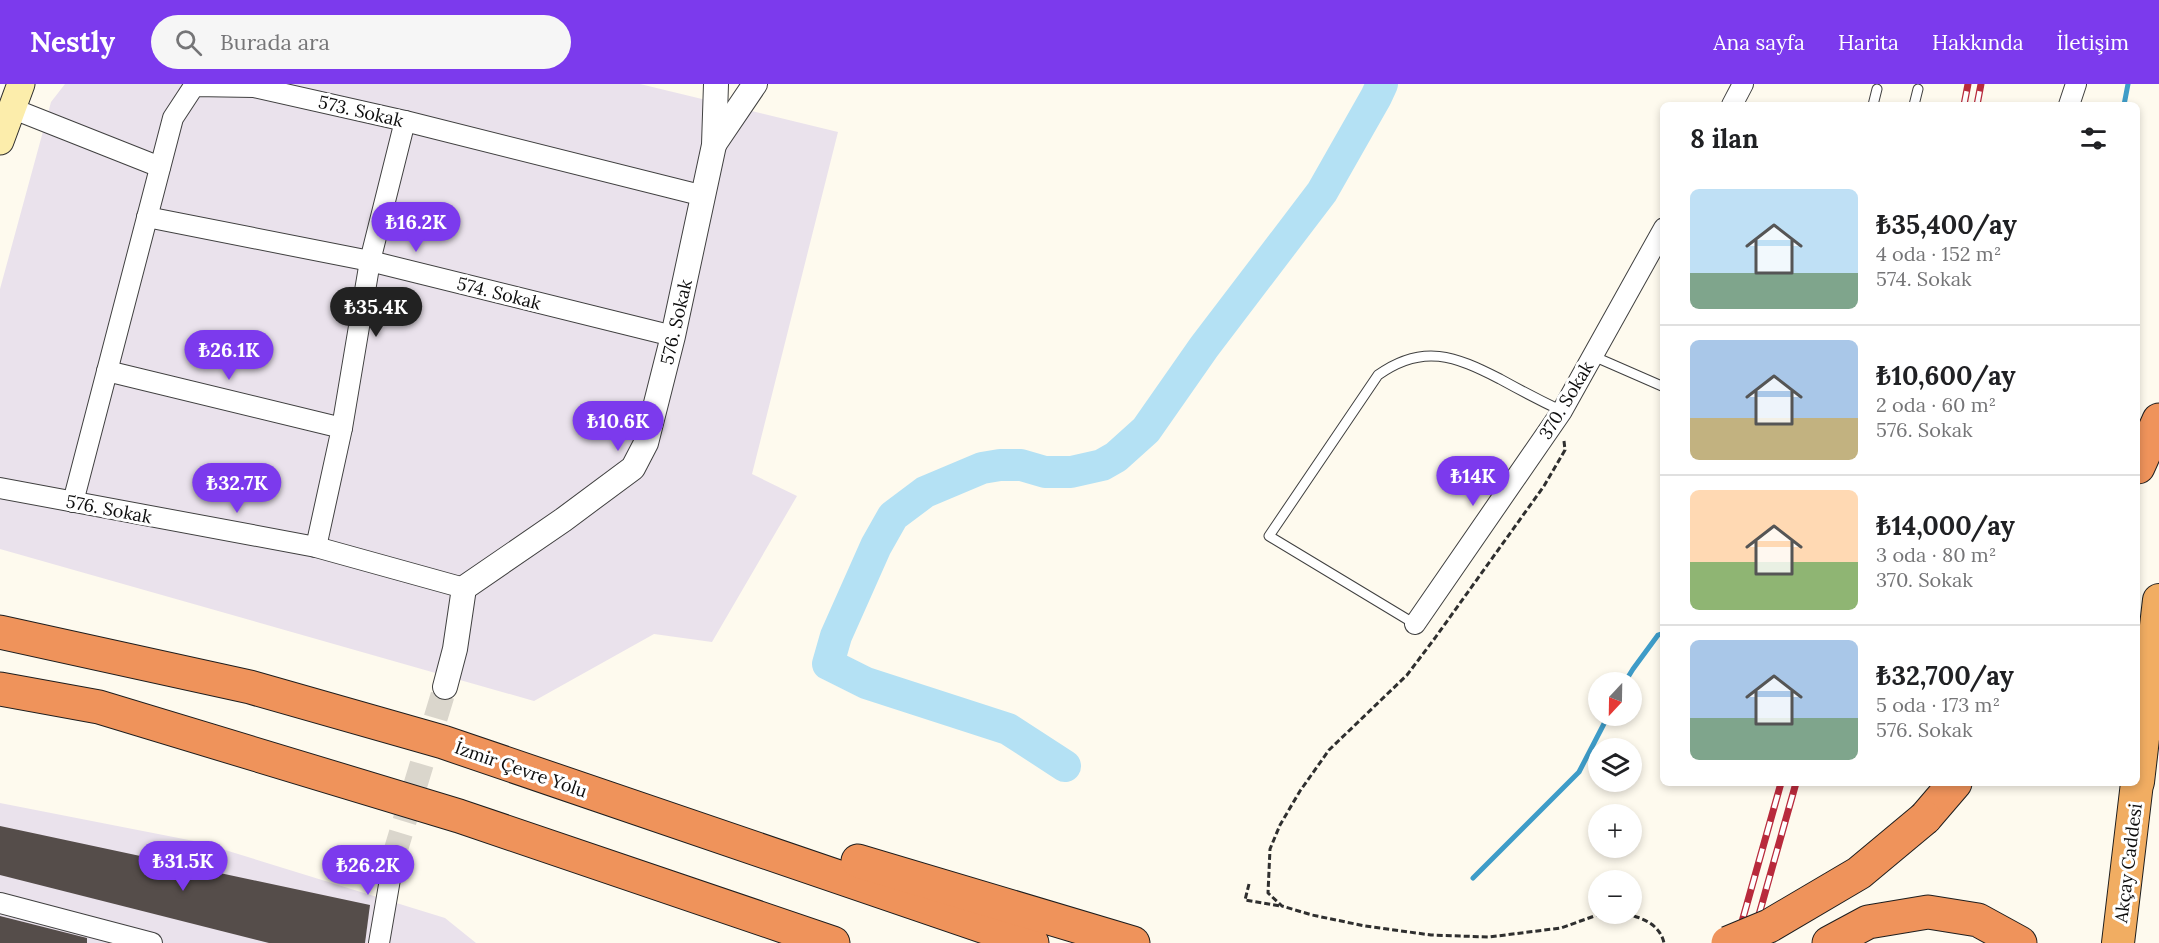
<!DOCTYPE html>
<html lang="tr">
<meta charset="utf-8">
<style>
body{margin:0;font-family:Lora,serif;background:#f6f6f6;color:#202124;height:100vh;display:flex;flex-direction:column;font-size:22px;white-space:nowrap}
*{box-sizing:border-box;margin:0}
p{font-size:20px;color:#757577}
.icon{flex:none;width:33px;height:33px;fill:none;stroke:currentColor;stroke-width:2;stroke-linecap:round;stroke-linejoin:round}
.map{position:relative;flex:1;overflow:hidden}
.side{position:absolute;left:1660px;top:18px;width:480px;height:684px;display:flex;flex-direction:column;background:#fff;border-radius:9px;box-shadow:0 3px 9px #0003}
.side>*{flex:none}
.needle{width:39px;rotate:202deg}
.buttons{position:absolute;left:1588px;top:588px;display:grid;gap:12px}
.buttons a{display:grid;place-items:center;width:54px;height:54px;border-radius:50%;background:#fff;box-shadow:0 3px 9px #0003;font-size:30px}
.price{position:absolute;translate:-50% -51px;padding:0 14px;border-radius:21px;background:#7c3aed;color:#fff;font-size:20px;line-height:39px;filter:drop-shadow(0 2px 3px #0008)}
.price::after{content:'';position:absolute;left:50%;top:36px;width:18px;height:14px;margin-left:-9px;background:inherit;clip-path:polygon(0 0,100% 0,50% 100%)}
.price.current{background:#222;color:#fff}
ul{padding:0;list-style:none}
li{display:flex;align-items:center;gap:18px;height:150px;padding:0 30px}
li+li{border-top:2px solid #e0e0e0}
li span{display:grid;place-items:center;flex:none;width:168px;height:120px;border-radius:9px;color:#555}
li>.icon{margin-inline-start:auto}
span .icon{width:72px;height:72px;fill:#fffc;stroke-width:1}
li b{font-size:26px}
h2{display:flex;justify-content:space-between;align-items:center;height:72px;padding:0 30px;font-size:26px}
header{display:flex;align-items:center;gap:36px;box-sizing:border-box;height:84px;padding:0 30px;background:#7c3aed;color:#fff}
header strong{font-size:28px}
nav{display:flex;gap:33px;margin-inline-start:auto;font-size:21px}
.search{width:420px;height:54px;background:#f6f6f6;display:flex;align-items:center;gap:15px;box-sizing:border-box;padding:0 21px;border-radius:33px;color:#757577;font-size:22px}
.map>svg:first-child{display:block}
.industrial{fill:#eae2ec}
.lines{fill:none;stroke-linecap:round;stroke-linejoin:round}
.stream{stroke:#3e9cc8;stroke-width:5}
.river{stroke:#b4e1f4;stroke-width:32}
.building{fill:#554d4a}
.tertiary-tunnel{stroke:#dad6cc;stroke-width:24;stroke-dasharray:24 12;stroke-linecap:butt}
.service-casing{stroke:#404040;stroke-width:11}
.minor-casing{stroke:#404040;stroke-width:22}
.tertiary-casing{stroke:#404040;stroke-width:26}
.secondary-casing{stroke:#2f2f2f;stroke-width:29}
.trunk-casing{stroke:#1e1e1e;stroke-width:34}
.motorway-casing{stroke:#1e1e1e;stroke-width:35}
.path{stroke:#2f2f2f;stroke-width:3;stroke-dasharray:6 3;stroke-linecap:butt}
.service{stroke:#fff;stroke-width:9}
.minor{stroke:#fff;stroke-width:20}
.tertiary{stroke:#fff;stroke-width:24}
.secondary{stroke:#fcedab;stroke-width:27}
.trunk{stroke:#f1ad62;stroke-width:32}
.motorway{stroke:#ef935b;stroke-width:33}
.rail-casing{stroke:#b82a3c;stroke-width:7}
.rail{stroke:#fff;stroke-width:4.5;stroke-dasharray:14;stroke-linecap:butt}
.motorway-bridge-casing{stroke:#1e1e1e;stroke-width:35;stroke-linecap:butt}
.motorway-bridge{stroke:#ef935b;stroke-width:33}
.labels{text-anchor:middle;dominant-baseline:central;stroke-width:6;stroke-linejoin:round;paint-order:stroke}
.street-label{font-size:18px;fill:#0d0d0d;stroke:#fff}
</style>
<header>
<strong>Nestly</strong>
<div class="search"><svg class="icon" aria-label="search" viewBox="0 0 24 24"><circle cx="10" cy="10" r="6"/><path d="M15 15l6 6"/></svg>Burada ara</div>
<nav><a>Ana sayfa</a><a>Harita</a><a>Hakkında</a><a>İletişim</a></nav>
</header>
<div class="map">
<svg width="2159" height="859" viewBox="0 0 2159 859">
<rect width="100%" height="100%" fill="#fefaee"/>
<g class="industrial">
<polygon points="65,0 640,0 838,48 752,390 797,412 712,558 654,550 534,617 0,465 0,205 51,18"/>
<polygon points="0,719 199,758 445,834 476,859 0,859"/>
</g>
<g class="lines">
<g class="stream">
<polyline points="2124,21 2128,0"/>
<polyline points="1625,598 1633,585 1658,551 1664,549"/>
<polyline points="1473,794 1579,688 1608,632"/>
</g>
<polyline class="river" points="1065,682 1008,645 866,599 828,580 836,552 876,462 893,432 925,408 982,384 1000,381 1021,381 1045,388 1071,388 1102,381 1116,373 1146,346 1204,263 1322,108 1376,13 1382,0"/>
</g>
<g class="building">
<polygon points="0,742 370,821 365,859 269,859 0,791"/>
<polygon points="0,832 87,854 87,859 0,859"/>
</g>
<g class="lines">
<polyline class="tertiary-tunnel" points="394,772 445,603"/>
<defs>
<g id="service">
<polyline points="1873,21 1877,5"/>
<polyline points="1914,21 1918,5"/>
<polyline points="1593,272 1664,303"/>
<path d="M1415 540 1269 452 1378 291C1423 259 1455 272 1500 295 1520 306 1541 317 1562 327"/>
</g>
<g id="minor">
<polyline points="1732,21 1743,0"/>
<polyline points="2069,21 2076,0"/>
<polyline points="11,24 160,83"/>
<polyline points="147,133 370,177 673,252"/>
<polyline points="107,287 342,344"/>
<polyline points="0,404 316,463 464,504"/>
<polyline points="73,418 173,34 194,2 254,3 405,37 704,112"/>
<polyline points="316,463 342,344 370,177 405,37"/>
<polyline points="1415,540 1562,327 1664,144"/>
<polyline points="0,819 152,859"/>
<polyline points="379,859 394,772"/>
</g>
<g id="tertiary">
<polyline points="715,59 755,0"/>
<polyline points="445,603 455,565 464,504 563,436 633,384 646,359 673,252 714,61 716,0"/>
</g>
<polyline id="secondary" points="0,57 21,0"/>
<g id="trunk">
<polyline points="2138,698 2159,516"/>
<polyline points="2118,859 2137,699"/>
</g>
<g id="motorway">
<polyline points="2138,383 2159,336"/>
<polyline points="0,548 250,603 443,658 1032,859"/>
<polyline points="0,605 99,623 459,732 833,859"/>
<polyline points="1925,734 1955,699"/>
<polyline points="858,777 1133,859"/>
<polyline points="1829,859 1868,838 1928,828 1978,836 2020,859"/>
</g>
</defs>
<use href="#service" class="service-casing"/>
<use href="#minor" class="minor-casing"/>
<use href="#tertiary" class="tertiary-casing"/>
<use href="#secondary" class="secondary-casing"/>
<use href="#trunk" class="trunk-casing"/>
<use href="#motorway" class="motorway-casing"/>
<g class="path">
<polyline points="1564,357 1565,366 1544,402 1435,554 1407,591 1329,666 1300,707 1280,741 1270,765 1268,809 1282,822 1312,831 1365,842 1431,851 1489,853 1561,844 1600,830"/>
<polyline points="1249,800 1245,816 1280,822"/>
<path d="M1625 830C1641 833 1660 840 1664 859"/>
</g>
<use href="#service" class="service"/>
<use href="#minor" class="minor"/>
<use href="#tertiary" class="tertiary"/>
<use href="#secondary" class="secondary"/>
<use href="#trunk" class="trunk"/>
<use href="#motorway" class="motorway"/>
<defs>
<g id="rail">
<polyline points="1964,21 1968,0"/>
<polyline points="1977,21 1981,0"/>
<polyline points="1736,859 1781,699"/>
<polyline points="1751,859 1796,699"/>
</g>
</defs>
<use href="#rail" class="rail-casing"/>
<use href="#rail" class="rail"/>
<defs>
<polyline id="motorway-bridge" points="1728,859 1769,842 1859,789 1925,734"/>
</defs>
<use href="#motorway-bridge" class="motorway-bridge-casing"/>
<use href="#motorway-bridge" class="motorway-bridge"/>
</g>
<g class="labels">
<g class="street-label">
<text transform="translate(361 27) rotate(13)">573. Sokak</text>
<text transform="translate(499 209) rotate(14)">574. Sokak</text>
<text transform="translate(676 238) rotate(-77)">576. Sokak</text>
<text transform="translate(1566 316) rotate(-59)">370. Sokak</text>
<text transform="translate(109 425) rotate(11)">576. Sokak</text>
<text transform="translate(521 685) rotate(19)">İzmir Çevre Yolu</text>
<text transform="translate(2128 779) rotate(-83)">Akçay Caddesi</text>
</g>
</g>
</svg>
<div class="buttons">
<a><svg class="needle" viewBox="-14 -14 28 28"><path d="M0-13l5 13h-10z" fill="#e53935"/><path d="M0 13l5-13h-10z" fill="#757577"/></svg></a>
<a><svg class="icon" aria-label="layers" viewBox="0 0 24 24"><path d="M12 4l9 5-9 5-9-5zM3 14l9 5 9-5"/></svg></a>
<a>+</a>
<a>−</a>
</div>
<b class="price" style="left:416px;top:169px">₺16.2K</b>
<b class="price current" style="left:376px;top:254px">₺35.4K</b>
<b class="price" style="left:229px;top:297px">₺26.1K</b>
<b class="price" style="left:618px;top:368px">₺10.6K</b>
<b class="price" style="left:1473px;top:423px">₺14K</b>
<b class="price" style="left:237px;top:430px">₺32.7K</b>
<b class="price" style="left:183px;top:808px">₺31.5K</b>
<b class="price" style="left:368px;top:812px">₺26.2K</b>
<section class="side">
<h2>8 ilan<svg class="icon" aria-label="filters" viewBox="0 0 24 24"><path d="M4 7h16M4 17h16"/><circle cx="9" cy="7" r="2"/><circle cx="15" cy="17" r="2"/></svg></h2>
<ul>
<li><span style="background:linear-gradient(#bfe0f5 70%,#7fa58c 0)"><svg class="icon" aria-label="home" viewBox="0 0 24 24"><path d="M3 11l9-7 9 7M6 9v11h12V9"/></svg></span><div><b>₺35,400/ay</b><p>4 oda · 152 m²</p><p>574. Sokak</p></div></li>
<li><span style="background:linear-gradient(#a9c7e8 65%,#c2b280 0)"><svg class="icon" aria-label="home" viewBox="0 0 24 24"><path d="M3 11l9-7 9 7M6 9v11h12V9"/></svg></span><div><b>₺10,600/ay</b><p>2 oda · 60 m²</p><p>576. Sokak</p></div></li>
<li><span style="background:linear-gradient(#ffd9b3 60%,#8fb573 0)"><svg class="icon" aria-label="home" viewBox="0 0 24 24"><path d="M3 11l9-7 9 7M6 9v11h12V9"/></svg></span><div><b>₺14,000/ay</b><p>3 oda · 80 m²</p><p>370. Sokak</p></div></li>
<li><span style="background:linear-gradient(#a9c7e8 65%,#7fa58c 0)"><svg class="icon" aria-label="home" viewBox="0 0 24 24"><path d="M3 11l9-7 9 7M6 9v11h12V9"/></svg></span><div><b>₺32,700/ay</b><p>5 oda · 173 m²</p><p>576. Sokak</p></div></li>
</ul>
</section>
</div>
